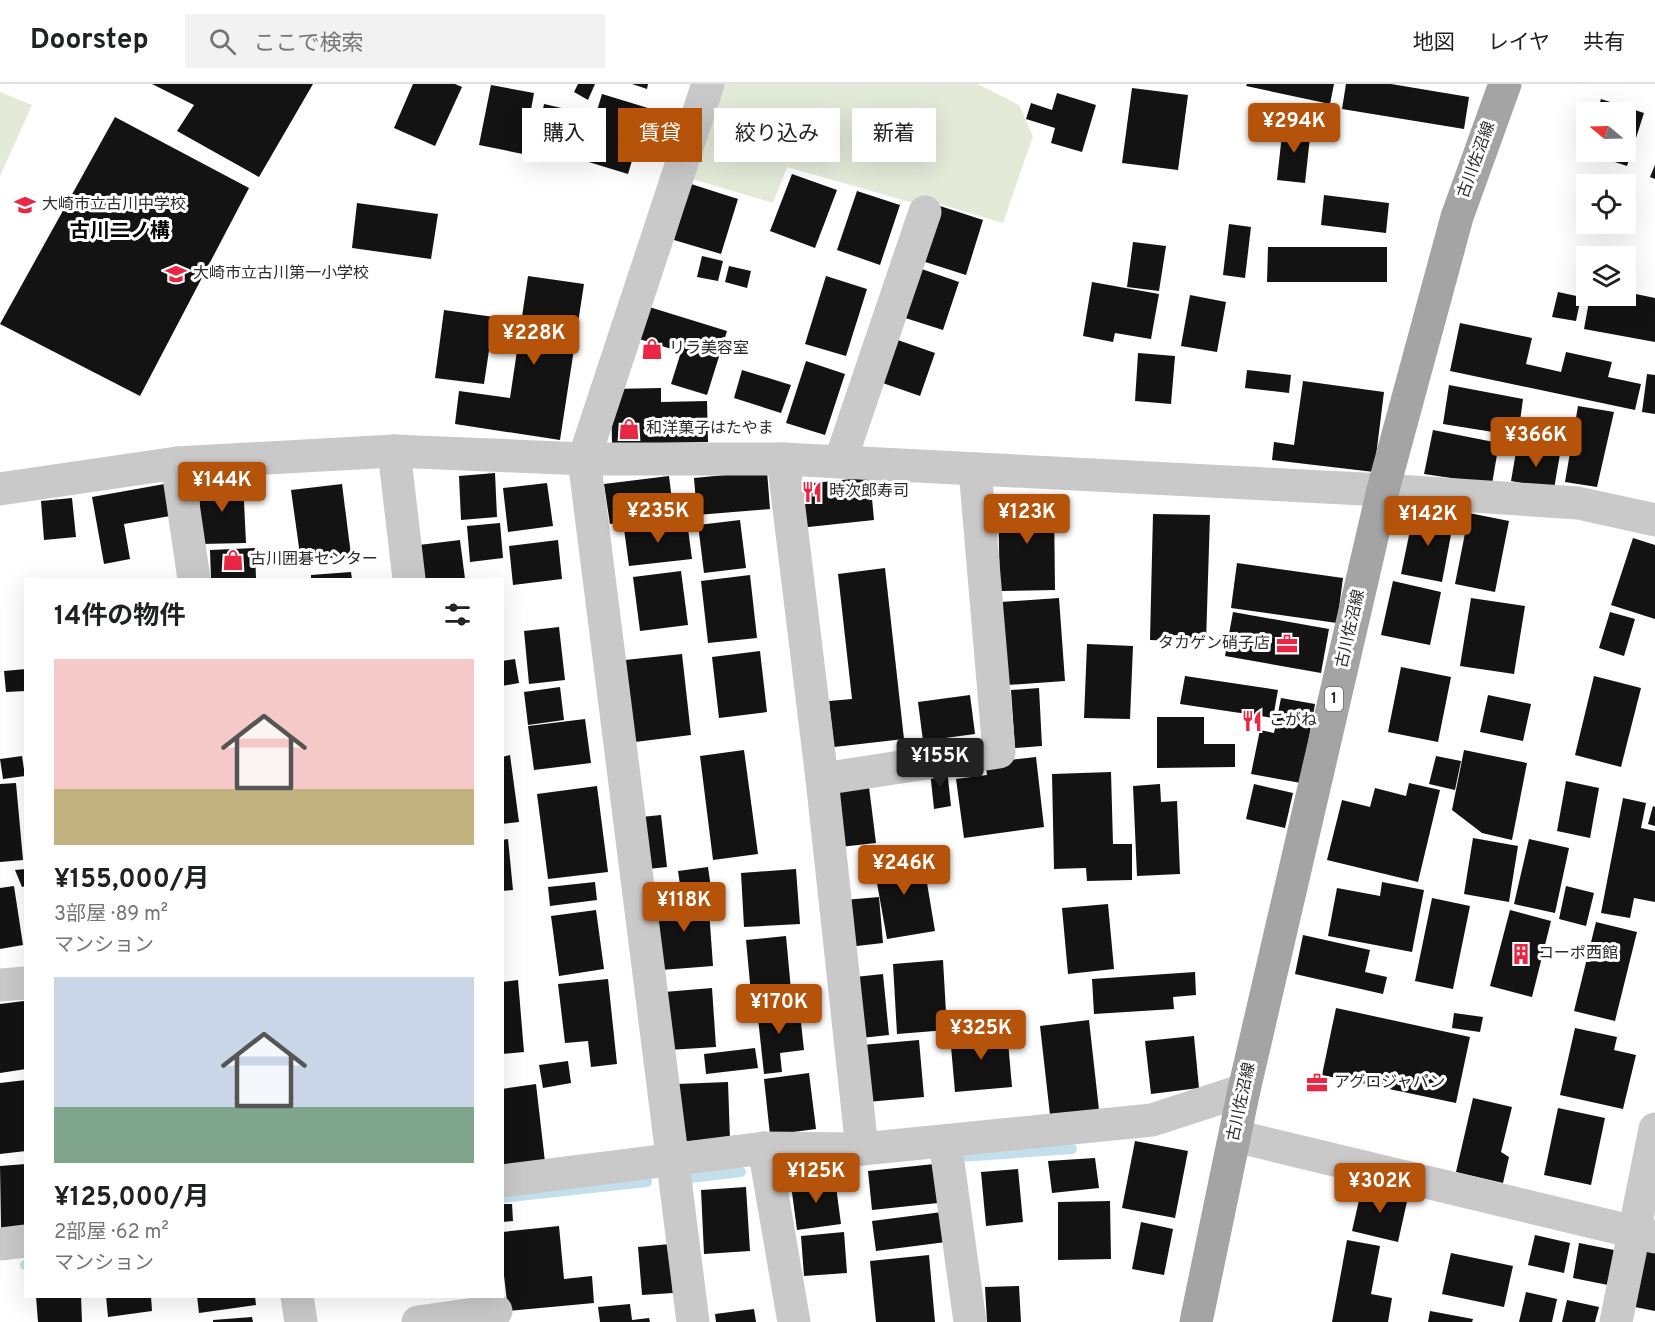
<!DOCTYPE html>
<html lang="ja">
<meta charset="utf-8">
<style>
body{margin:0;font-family:Overpass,"Noto Sans JP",sans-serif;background:#f2f2f2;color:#202124;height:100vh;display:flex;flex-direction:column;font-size:22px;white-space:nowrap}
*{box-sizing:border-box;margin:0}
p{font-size:20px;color:#757577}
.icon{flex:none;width:33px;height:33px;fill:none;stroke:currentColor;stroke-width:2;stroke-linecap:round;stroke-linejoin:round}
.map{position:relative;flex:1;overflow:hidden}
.panel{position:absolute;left:24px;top:494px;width:480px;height:720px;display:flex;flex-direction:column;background:#fff;border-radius:0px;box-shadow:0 6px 24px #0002}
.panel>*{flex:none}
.guide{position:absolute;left:522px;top:24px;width:570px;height:54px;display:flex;gap:12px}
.needle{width:39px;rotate:289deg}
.tools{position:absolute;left:1576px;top:18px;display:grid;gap:12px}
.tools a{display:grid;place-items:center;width:60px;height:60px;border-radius:0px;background:#fff;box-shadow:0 6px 24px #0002;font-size:30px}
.price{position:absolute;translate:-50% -51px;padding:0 14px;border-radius:6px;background:#b45309;color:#fff;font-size:20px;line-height:39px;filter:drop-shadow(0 2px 3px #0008)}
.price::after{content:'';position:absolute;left:50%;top:36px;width:18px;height:14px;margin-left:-9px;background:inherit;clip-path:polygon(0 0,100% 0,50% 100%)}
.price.on{background:#222;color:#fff}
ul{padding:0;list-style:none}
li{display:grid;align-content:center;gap:12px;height:318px;padding:0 30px}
li span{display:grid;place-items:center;height:186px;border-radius:0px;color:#555}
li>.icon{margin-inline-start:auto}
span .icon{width:108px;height:108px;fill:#fffc;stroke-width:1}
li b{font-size:26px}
h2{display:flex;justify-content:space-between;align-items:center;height:72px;padding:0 30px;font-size:26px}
.pill{padding:0 21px;border-radius:0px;background:#fff;box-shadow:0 6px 24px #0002;font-size:21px;line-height:54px}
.pill.on{background:#b45309;color:#fff}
header{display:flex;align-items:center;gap:36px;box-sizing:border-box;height:84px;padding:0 30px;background:#fff;border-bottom:2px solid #e0e0e0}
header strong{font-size:28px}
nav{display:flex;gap:33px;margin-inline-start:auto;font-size:21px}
.search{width:420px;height:54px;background:#f2f2f2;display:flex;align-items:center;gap:15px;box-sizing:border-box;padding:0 21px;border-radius:0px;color:#757577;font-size:22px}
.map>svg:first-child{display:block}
.green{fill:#e3ead8}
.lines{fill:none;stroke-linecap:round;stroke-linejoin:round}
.stream{stroke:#c3dfeb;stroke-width:10}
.building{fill:#131313}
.street{stroke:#c9c9c9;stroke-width:33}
.primary{stroke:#a4a4a4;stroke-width:33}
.labels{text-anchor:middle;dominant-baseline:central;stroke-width:6;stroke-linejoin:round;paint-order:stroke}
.shield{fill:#fff;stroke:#6b6b6b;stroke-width:1.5}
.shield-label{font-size:15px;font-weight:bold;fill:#2c2c2c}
.street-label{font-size:16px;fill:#2c2c2c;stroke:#fff}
.poi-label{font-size:16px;fill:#2c2c2c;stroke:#fff;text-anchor:start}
.quarter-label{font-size:20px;font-weight:bold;fill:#000;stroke:#fff}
</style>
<header>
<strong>Doorstep</strong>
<div class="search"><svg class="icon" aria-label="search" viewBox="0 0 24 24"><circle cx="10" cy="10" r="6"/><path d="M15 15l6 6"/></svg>ここで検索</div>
<nav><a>地図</a><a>レイヤ</a><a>共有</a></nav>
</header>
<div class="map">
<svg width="1655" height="1238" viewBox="0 0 1655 1238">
<rect width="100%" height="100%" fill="#fff"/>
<g class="green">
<polygon points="717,0 978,0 1019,21 1033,52 1003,139 933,118 931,124 787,83 773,119 685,93"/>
<polygon points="0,8 32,21 0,92"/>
</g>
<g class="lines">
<g class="stream">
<polyline points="961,1073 1072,1065"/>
<polyline points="785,1082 824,1080"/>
<polyline points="690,1094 741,1088"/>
<polyline points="502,1114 647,1098"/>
<polyline points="25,1181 26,1181"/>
</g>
</g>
<g class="building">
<polygon points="152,0 313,0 259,93 177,47 194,21"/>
<polygon points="413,0 455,0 462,3 435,62 394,44"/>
<polygon points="578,0 595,0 588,16 574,8"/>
<polygon points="632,0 648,0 647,5"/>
<polygon points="1247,0 1334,0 1330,20 1246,2"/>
<polygon points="1346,0 1391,0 1469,13 1464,45 1342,25"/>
<polygon points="491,1 534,9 523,70 479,61"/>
<polygon points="1132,4 1188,11 1178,86 1122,79"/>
<polygon points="1057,9 1096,21 1082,68 1051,59 1055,44 1026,35 1031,19 1052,26"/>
<polygon points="602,10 648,24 628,90 582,76"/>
<polygon points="1601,15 1644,29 1627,82 1584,68 1587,59 1587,68 1626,68 1626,28 1597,28"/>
<polygon points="544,20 579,28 569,78 534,71"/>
<polygon points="728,28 747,39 735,62 715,52"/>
<polygon points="115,33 249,104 140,312 0,240"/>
<polygon points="1283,41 1311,44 1305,99 1277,96"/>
<polygon points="1655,81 1655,95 1650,93"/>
<polygon points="792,90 837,106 815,164 770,147"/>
<polygon points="691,100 738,115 721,170 674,156"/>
<polygon points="857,107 900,121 880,181 837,166"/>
<polygon points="1324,111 1389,119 1386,149 1321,141"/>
<polygon points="357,119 438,130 431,175 352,164"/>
<polygon points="937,121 983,136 966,191 919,176"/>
<polygon points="1229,140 1251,143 1245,194 1223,191"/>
<polygon points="1133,158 1166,162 1159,207 1127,203"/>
<polygon points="1268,163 1387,163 1387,198 1267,198"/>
<polygon points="702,172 723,177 718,197 697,193"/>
<polygon points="729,182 751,187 747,204 725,198"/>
<polygon points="916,183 959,198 943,246 899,232"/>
<polygon points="528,192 584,200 560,356 455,340 459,307 510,314"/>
<polygon points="826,192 867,205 846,272 805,260"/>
<polygon points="1092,198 1159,210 1151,255 1115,249 1113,258 1083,252"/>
<polygon points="1558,208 1581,213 1576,237 1552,233"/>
<polygon points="1626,208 1655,214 1655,258 1584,245 1590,212 1626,212"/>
<polygon points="1190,211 1226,218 1217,268 1181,262"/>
<polygon points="646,222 727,247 707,311 671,300 681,268 636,254"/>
<polygon points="444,226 494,233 484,300 435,294"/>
<polygon points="1460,239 1532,254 1526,280 1561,288 1566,268 1612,278 1608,293 1641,300 1635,326 1450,287"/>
<polygon points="892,254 935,269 920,312 877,297"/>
<polygon points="1138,269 1175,272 1171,320 1135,317"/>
<polygon points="806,277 845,290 825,351 786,339"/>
<polygon points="742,286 791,301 781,329 734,314"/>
<polygon points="1247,286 1291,291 1289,309 1245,304"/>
<polygon points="1647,290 1655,291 1655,330 1642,328"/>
<polygon points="1303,297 1384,308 1374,388 1272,376 1274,358 1294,361"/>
<polygon points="1449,301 1523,315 1518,352 1443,340"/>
<polygon points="661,304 661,318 707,317 708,358 612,360 611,305"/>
<polygon points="1578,322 1614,328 1597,403 1565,398"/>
<polygon points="1433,346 1499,359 1492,400 1424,390"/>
<polygon points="1517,362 1560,370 1554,405 1511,397"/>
<polygon points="767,387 770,425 697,431 694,394"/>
<polygon points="495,389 497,433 461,436 459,392"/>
<polygon points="669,392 674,432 610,440 604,400"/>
<polygon points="870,393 874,436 799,444 795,401"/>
<polygon points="243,397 246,459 201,460 199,399"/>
<polygon points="170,399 176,431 124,440 130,475 104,480 92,413"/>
<polygon points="547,399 553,442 508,448 503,404"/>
<polygon points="342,400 351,471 301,478 291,406"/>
<polygon points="72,414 76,453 44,456 41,417"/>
<polygon points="1054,416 1055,506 1000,507 998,417"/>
<polygon points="1414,427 1454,435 1442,498 1401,490"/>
<polygon points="1469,429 1509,437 1495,508 1455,500"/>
<polygon points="1153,430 1210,431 1206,558 1150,556"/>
<polygon points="740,436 746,484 704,489 698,441"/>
<polygon points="687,437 692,475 629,482 624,445"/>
<polygon points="500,439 503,474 470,478 467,442"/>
<polygon points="1633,454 1655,461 1655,535 1611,521"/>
<polygon points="460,456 465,495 423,495 419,461"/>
<polygon points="558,456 562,495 513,501 509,462"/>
<polygon points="255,464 256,495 211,495 210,466"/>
<polygon points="1237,479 1343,494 1337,539 1231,524"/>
<polygon points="885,484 904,655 834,663 829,617 852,615 838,490"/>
<polygon points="681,487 688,541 640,547 633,493"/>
<polygon points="351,488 352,495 311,495 311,491"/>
<polygon points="750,491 757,554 708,559 701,497"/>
<polygon points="1393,497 1441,508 1430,561 1381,551"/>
<polygon points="1059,514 1065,597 1007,601 1001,518"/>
<polygon points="1471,514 1525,522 1514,590 1460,582"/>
<polygon points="1233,528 1329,545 1321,589 1225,572"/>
<polygon points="1610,528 1635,535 1624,572 1599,564"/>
<polygon points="559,543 565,596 529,600 524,547"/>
<polygon points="1087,560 1133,562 1130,635 1084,634"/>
<polygon points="760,567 767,628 719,634 712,573"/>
<polygon points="682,570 691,651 635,658 625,576"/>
<polygon points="515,575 519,599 502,602 502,577"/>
<polygon points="1401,583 1451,593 1438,658 1388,648"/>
<polygon points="26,585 26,607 6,608 4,587"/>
<polygon points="1185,592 1278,606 1273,634 1180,620"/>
<polygon points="1594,592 1641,604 1621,683 1575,671"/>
<polygon points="560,603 564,636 528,641 524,608"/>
<polygon points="1039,604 1042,662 1015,664 1011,606"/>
<polygon points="970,611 975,650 923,657 918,618"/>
<polygon points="1488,611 1531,620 1523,657 1480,648"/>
<polygon points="1281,614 1315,620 1301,699 1251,690 1260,646 1274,649"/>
<polygon points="1157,633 1204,633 1204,660 1235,660 1235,683 1157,684"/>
<polygon points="585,635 591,679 534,686 528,642"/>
<polygon points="744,666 758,770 713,776 700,672"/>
<polygon points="1464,666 1527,679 1512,756 1482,749 1452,726"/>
<polygon points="510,671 519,738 502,740 502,673"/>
<polygon points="22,672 25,692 3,695 0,675"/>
<polygon points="1436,672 1461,677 1455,706 1429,700"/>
<polygon points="1036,673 1044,743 964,754 956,695 987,691 985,679"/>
<polygon points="947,685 951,722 934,725 930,687"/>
<polygon points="1111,688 1113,760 1132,760 1132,796 1087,797 1086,784 1054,785 1052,690"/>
<polygon points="868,695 876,759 840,763 833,700"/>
<polygon points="1566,697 1599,704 1590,754 1557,747"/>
<polygon points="16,699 23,776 0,778 0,700"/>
<polygon points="1409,699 1440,706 1418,798 1327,776 1342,716 1370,723 1375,704 1406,712"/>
<polygon points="1160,700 1161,718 1177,717 1180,790 1137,792 1133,702"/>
<polygon points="1254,700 1293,709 1285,744 1246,735"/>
<polygon points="597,702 608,788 548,795 537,710"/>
<polygon points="1623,714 1646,719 1641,744 1655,747 1655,818 1634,814 1630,834 1601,829"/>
<polygon points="1653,722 1655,723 1655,742 1648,740"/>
<polygon points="661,731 667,783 648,785 641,733"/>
<polygon points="1473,754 1518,762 1509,818 1464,810"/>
<polygon points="508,755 513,806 502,807 502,756"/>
<polygon points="1529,755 1569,764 1555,829 1514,820"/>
<polygon points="922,769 935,847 887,855 873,777"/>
<polygon points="708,783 711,804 681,808 678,787"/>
<polygon points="26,785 26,802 22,803 15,786"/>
<polygon points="796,785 800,840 744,843 741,789"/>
<polygon points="595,798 597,816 550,822 548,803"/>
<polygon points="1382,798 1424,806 1412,868 1328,852 1337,804 1380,812"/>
<polygon points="14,802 23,861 0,865 0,804"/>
<polygon points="1566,802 1594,809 1586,842 1559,835"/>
<polygon points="708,812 713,882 661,886 655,816"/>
<polygon points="879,813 883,859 848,863 844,816"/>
<polygon points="1432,814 1470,822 1453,905 1415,897"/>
<polygon points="1108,820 1114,885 1068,890 1062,824"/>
<polygon points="596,826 604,885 559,892 551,832"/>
<polygon points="1510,826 1551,837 1532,913 1490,902"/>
<polygon points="1596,838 1637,848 1615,937 1574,927"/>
<polygon points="1303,851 1370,866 1365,888 1387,893 1383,910 1295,890"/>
<polygon points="786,852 792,917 752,921 746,856"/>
<polygon points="943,876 947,946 897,950 893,880"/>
<polygon points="1195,888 1196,911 1173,913 1174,925 1094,930 1092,895"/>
<polygon points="883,890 889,951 861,954 855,893"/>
<polygon points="608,895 617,980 591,983 588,957 565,959 558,900"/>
<polygon points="518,896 524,968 502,970 502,898"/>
<polygon points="712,904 716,963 668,966 664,908"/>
<polygon points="24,917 26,985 0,989 0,920"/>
<polygon points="799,920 804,966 780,969 782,988 764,990 757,925"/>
<polygon points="1336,924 1470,953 1456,1019 1322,991"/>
<polygon points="1454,929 1483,933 1480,948 1452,944"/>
<polygon points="1089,936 1099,1026 1050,1031 1040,942"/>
<polygon points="1575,944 1617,953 1614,966 1636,971 1623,1025 1560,1011"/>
<polygon points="1007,946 1012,1003 955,1008 950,951"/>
<polygon points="1194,952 1199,1004 1151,1010 1145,957"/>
<polygon points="919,956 924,1013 867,1018 862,961"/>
<polygon points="755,964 758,984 706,990 704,970"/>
<polygon points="568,977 571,999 543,1004 539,981"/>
<polygon points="809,989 816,1045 770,1051 764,995"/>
<polygon points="26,996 26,1067 0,1070 0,999"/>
<polygon points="728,998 730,1056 679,1058 677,1000"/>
<polygon points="536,1000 545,1078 502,1083 502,1005"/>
<polygon points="1473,1014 1512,1023 1501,1068 1509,1073 1503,1099 1456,1088"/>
<polygon points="1558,1024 1605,1034 1591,1101 1544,1091"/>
<polygon points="1135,1057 1188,1067 1175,1134 1122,1124"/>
<polygon points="1095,1074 1099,1104 1052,1109 1048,1077"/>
<polygon points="26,1080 26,1142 1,1144 0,1082"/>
<polygon points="934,1080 938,1119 872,1126 868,1087"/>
<polygon points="1018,1085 1023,1138 986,1142 981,1088"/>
<polygon points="835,1095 841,1140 797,1146 791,1101"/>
<polygon points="746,1103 750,1167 704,1170 701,1106"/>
<polygon points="1362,1103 1408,1113 1398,1158 1352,1147"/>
<polygon points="1110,1117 1111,1175 1058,1176 1058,1118"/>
<polygon points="502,1120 512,1120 513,1137 502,1138"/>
<polygon points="942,1128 946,1158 876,1167 872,1137"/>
<polygon points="1141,1138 1173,1145 1164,1191 1132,1185"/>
<polygon points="559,1142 564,1195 592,1192 594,1219 508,1227 502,1174 502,1148"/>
<polygon points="844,1148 847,1189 804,1192 801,1152"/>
<polygon points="1535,1151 1570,1159 1564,1189 1528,1181"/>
<polygon points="1347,1156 1380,1162 1371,1210 1392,1214 1388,1238 1332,1238"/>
<polygon points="1579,1159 1614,1166 1608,1201 1573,1194"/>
<polygon points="670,1160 673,1209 642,1211 638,1163"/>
<polygon points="1642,1163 1655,1166 1655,1227 1630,1222"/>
<polygon points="1451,1169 1513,1182 1504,1223 1442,1210"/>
<polygon points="929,1171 935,1238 876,1238 870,1177"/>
<polygon points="1019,1202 1021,1238 987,1238 985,1203"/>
<polygon points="1526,1208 1557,1215 1552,1238 1519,1238"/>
<polygon points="36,1212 81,1212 82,1238 38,1238"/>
<polygon points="106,1212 151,1212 152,1227 108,1233"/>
<polygon points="197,1212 255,1212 256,1221 199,1229"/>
<polygon points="1567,1216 1599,1223 1595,1238 1562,1238"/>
<polygon points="630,1220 632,1236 649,1234 650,1238 600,1238 598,1223"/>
<polygon points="754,1225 756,1238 716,1238 715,1230"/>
<polygon points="1430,1227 1473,1235 1472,1238 1428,1238"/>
<polygon points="252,1233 253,1238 213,1238 213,1236"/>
</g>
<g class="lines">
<g class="street">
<polyline points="394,367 409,495"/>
<polyline points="783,375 822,695 862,1065"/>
<polyline points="840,378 925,128"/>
<polyline points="177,379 194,495"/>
<polyline points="0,405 177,379 394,367 584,375 783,375 1383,406 1578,419 1655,436"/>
<polyline points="822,695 999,668 975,385"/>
<polyline points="0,901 26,899"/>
<polyline points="1235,1052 1655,1153"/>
<polyline points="945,1057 970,1238"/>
<polyline points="764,1064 794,1238"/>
<polyline points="502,1097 764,1064 862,1065 1152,1036 1244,1006"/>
<polyline points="0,1160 26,1157"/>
<polyline points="297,1212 301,1238"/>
<polyline points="418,1238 496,1227"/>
<polyline points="693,1238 584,375 708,0"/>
<polyline points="1616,1238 1655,1045"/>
</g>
<polyline class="primary" points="1196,1238 1244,1006 1383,406 1457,133 1505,0"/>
</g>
<defs>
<symbol id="school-bare" viewBox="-9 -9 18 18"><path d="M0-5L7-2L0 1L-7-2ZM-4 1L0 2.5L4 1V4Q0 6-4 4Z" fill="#ea2645" stroke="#fff" stroke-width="2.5" paint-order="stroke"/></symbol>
<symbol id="shop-bare" viewBox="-9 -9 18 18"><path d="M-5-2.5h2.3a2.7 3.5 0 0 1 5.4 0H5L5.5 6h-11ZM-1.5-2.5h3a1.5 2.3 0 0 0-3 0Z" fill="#ea2645" stroke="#fff" stroke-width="2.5" paint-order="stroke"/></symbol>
<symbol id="restaurant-bare" viewBox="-9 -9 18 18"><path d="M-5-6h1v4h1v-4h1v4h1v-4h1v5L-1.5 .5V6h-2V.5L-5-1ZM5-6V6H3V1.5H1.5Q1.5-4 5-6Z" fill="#ea2645" stroke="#fff" stroke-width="2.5" paint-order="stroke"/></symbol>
<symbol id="office-bare" viewBox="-9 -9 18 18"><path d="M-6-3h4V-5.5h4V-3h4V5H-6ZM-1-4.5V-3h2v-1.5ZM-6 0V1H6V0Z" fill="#ea2645" stroke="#fff" stroke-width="2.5" paint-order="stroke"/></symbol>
<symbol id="building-bare" viewBox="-9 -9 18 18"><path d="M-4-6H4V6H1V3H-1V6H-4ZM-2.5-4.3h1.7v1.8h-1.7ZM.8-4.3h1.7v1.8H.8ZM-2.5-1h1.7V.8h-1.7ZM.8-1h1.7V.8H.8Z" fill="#ea2645" stroke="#fff" stroke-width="2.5" paint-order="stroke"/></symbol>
</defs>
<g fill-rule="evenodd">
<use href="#school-bare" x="10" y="106" width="30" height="30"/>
<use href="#school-bare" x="161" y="175" width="30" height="30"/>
<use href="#shop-bare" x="637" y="250" width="30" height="30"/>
<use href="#shop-bare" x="614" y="330" width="30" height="30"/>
<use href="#restaurant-bare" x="797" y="393" width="30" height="30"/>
<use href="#shop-bare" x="218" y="461" width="30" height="30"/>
<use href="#office-bare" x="1272" y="545" width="30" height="30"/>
<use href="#restaurant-bare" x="1237" y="622" width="30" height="30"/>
<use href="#building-bare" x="1506" y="855" width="30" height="30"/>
<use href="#office-bare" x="1302" y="984" width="30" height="30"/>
</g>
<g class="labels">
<rect class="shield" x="1325" y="603" width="18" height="24" rx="4.5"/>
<g class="shield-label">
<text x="1334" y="615">1</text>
</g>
<g class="street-label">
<text transform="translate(1477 76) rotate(-70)">古川佐沼線</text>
<text transform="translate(1351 545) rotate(-77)">古川佐沼線</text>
<text transform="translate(1242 1018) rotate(-78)">古川佐沼線</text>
</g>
<g class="poi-label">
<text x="42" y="121">大崎市立古川中学校</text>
<text x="193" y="190">大崎市立古川第一小学校</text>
<text x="669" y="265">リラ美容室</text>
<text x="646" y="345">和洋菓子はたやま</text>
<text x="829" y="408">時次郎寿司</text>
<text x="250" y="476">古川囲碁センター</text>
<text x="1270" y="560" text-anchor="end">タカゲン硝子店</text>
<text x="1269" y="637">こがね</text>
<text x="1538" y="870">コーポ西館</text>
<text x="1334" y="999">アグロジャパン</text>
</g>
<g class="quarter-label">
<text x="120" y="148">古川二ノ構</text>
</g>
</g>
</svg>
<div class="tools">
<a><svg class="needle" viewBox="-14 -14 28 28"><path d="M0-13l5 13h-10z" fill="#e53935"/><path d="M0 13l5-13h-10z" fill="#757577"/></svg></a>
<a><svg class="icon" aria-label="locate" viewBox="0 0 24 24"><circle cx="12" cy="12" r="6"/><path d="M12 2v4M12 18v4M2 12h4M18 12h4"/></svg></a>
<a><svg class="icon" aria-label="layers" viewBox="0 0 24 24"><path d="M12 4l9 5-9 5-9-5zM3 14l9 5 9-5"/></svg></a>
</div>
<b class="price" style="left:1294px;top:70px">¥294K</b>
<b class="price" style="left:534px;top:282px">¥228K</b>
<b class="price" style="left:1536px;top:384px">¥366K</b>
<b class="price" style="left:222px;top:429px">¥144K</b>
<b class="price" style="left:658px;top:460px">¥235K</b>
<b class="price" style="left:1027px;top:461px">¥123K</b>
<b class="price" style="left:1428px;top:463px">¥142K</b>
<b class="price on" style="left:940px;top:705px">¥155K</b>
<b class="price" style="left:904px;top:812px">¥246K</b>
<b class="price" style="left:684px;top:849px">¥118K</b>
<b class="price" style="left:779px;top:951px">¥170K</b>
<b class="price" style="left:981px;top:977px">¥325K</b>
<b class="price" style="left:816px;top:1120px">¥125K</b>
<b class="price" style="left:1380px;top:1130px">¥302K</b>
<div class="guide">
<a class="pill">購入</a>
<a class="pill on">賃貸</a>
<a class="pill">絞り込み</a>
<a class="pill">新着</a>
</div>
<section class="panel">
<h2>14件の物件<svg class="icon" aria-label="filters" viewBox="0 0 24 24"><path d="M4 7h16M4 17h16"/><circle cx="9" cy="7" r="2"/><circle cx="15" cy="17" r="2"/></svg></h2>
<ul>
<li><span style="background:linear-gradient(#f6c9c9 70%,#c2b280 0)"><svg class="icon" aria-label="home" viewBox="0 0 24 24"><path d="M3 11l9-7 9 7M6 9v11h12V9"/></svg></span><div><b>¥155,000/月</b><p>3部屋 · 89 m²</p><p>マンション</p></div></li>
<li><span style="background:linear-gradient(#c9d6e8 70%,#7fa58c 0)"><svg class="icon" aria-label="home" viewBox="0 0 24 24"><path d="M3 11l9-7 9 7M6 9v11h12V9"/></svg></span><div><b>¥125,000/月</b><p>2部屋 · 62 m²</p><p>マンション</p></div></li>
</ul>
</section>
</div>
